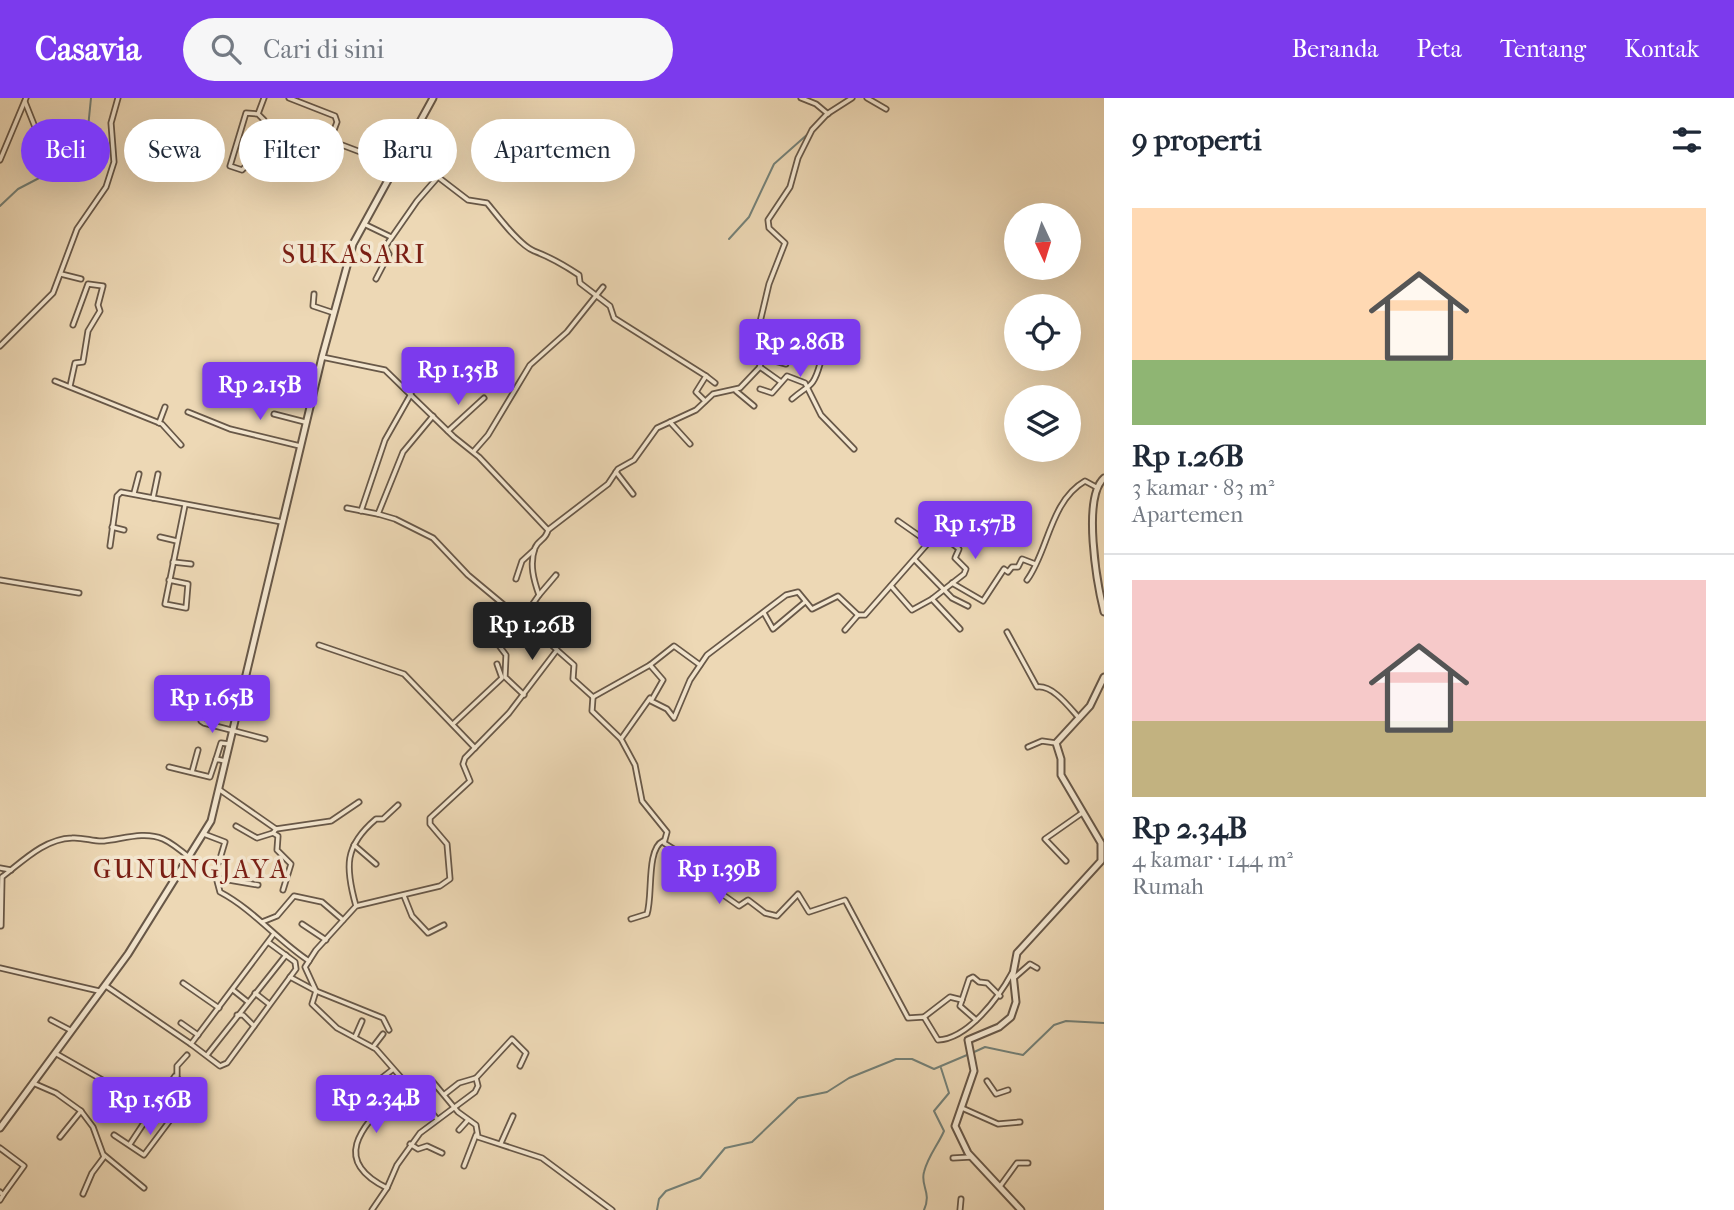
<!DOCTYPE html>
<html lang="id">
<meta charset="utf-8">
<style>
body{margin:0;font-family:"IM FELL French Canon",serif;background:#f6f6f7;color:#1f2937;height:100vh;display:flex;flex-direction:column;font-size:26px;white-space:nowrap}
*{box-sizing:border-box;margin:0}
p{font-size:23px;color:#747a83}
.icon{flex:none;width:38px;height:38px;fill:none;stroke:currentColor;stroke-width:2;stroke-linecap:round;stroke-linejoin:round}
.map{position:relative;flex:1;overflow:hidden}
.details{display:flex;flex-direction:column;background:#fff;width:630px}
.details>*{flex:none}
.top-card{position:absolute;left:21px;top:21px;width:665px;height:63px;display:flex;gap:14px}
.needle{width:46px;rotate:176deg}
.buttons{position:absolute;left:1004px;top:105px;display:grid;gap:14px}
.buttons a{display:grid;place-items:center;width:77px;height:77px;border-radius:50%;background:#fff;box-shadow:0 7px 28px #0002;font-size:35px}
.price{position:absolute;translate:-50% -60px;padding:0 16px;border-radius:7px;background:#7c3aed;color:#fff;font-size:23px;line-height:46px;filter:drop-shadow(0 2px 4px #0008)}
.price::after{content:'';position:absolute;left:50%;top:42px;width:21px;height:16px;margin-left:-10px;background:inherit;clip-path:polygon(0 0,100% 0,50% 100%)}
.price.on{background:#222;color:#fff}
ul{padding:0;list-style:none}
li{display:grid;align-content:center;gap:14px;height:371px;padding:0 28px}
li+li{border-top:2px solid #e0e1e3}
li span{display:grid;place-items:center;height:217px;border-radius:0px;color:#555}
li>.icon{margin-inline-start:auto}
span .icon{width:126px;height:126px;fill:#fffc;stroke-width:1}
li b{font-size:30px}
h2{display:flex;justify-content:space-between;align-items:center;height:84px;padding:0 28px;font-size:30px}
.tag{padding:0 24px;border-radius:32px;background:#fff;box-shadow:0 7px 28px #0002;font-size:24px;line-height:63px}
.tag.on{background:#7c3aed;color:#fff}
header{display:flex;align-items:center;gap:42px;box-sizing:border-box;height:98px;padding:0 35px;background:#7c3aed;color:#fff}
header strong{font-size:33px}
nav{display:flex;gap:38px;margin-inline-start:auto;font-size:24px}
.search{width:490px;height:63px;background:#f6f6f7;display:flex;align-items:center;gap:18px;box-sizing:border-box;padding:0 24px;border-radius:38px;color:#747a83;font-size:26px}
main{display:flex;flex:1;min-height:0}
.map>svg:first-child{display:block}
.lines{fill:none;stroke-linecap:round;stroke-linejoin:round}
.stream{stroke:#748178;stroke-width:2}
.minor-casing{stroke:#685848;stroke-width:7}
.tertiary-casing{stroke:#685848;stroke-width:9}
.minor{stroke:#f3e6cf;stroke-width:3.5}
.tertiary{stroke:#f3e6cf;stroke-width:5}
.labels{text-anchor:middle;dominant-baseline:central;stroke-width:7;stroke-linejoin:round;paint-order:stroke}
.quarter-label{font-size:26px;letter-spacing:2px;fill:#7a1f14;stroke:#f3e6cf}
</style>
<header>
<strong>Casavia</strong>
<div class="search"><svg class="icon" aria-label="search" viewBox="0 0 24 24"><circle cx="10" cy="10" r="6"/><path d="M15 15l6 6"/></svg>Cari di sini</div>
<nav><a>Beranda</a><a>Peta</a><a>Tentang</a><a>Kontak</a></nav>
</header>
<main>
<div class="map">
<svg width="1104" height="1112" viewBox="0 0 1104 1112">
<rect width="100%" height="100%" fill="#edd8b5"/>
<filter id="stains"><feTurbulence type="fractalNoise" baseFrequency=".00286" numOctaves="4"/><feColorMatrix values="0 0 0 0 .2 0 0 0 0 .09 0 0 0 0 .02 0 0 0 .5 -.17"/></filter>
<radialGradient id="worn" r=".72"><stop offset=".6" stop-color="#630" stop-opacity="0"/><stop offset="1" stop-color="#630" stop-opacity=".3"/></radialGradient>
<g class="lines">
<g class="stream">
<polyline points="0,108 18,91 43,78 76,71 84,56 80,42 88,30 91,0"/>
<polyline points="729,141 749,119 774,66 809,35"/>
<polyline points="972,955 985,949 1023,957 1054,927 1066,923 1104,925"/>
<polyline points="657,1112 659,1101 666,1093 700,1080 725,1050 752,1044 798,1000 827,994 849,980 896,961 912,961 934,971 967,957"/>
<path d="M924 1112C932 1094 920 1088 924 1074 928 1058 938 1047 944 1033L934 1013 949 995 941 970"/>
</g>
<defs>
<g id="minor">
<polyline points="289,0 335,18 337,24 331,40 334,44 395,67"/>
<polyline points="801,0 816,6 828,16"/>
<polyline points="867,0 886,11"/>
<polyline points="25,4 35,29 53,47"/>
<polyline points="258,16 246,15 230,68 242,72 246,68 264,22 258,16 264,0"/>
<path d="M407 47 438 69V79L468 102 487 105C497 117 519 147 534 153 550 159 564 167 579 177L580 185 610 208 614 220 706 278 696 294 705 303"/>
<polyline points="0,62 26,0"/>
<polyline points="364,126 391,139"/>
<polyline points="61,176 81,181"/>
<polyline points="376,181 389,156 385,149 417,103 438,79"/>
<polyline points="314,196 313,208 334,215"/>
<polyline points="768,235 770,232 810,255 826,238 846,255"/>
<polyline points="0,248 53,195 77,131 106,89 114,64 111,25 118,0"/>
<path d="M322 259 385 272 454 339 479 359 548 432C546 442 538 442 535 450 529 466 534 483 539 497L523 520 557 552 509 615 465 660 463 666 470 683 430 720V726L447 746 450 781 440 788 356 808 316 852 305 869 316 893 312 906 337 930 376 951 405 984H433L458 1014 476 1027 478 1039 542 1060 612 1112"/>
<polyline points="764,260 786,266"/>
<polyline points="760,269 781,284"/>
<polyline points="706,278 715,285"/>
<polyline points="55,283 162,326 181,347"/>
<polyline points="70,288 75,265 83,264 88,233 100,213 98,207 103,188 88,186 73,227"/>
<polyline points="760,291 772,295 787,278 805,285 821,317 854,351"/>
<polyline points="736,293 754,308"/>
<path d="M792 301C809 286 813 291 820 266L810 255"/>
<polyline points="188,314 230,331 300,348"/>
<polyline points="274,316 305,324"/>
<polyline points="670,324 690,346"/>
<polyline points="159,325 165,309"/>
<polyline points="448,333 484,300"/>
<polyline points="474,353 488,337 530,267 567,234 603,189"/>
<polyline points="616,374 633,396"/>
<polyline points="134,395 139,376"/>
<polyline points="153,400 158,376"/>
<polyline points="347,410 378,416 403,354 433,318"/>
<polyline points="361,413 385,342 411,296"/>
<polyline points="378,416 395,421 433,440 468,477 504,507 512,520 523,520"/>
<polyline points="898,423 928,444"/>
<polyline points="112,429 124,432"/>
<polyline points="548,432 608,386 618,371 634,362 657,330 696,312 713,296 740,290 759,270 772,241 760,224 769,186 785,145 769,130 768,122 790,89 798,60 812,32 827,16 852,0"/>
<polyline points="160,439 177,443"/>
<polyline points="110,448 117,398 121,394 282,424"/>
<polyline points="915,462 952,500 968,508"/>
<polyline points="173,464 191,466"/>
<polyline points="516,481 522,463 534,452"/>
<polyline points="0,482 79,495"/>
<polyline points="169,482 188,486 186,510 165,506 185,407"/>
<path d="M1027 482C1048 454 1050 403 1085 383L1096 389"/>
<polyline points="952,485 983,503 1004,471 1008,474 1012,469 1018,469 1022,461 1035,466"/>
<polyline points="891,488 912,512 932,501 964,476 966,471 955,460 959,451 939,435"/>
<polyline points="539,497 556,477"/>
<polyline points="932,501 960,531"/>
<polyline points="764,515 773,531 805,504"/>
<polyline points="845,532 858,517"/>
<polyline points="488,533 506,557 505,579 524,597"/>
<path d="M1007 534 1037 589C1053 587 1069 609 1079 620"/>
<polyline points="319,547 404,576 475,650"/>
<polyline points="557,552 574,567 573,581 593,599"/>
<polyline points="650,567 663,582 651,603 667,611 674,620 690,582 707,557 786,497 798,494 812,511 838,498 858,517 865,517 944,427 944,419 933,410"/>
<path d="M593 599 592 613 621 641 635 667 642 703 667 734 664 745 680 755 702 782 739 808 748 802 765 815 777 818 798 796 809 814 845 802 908 920 924 919 938 942C968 941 999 899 1012 875"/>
<polyline points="593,599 650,567 674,548 700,567"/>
<polyline points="198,607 204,609 201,623 204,625 265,641"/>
<polyline points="453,626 502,580 497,566"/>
<polyline points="621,641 650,600"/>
<polyline points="1028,649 1042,643 1056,645"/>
<polyline points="216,661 221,645 229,646"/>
<polyline points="169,669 210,679 216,661 225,663"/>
<polyline points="192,674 198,652"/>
<polyline points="220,692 276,731 331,723 359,704"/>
<polyline points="236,728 257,740 273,735"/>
<polyline points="276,731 273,735 278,738 277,752 291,766 283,792"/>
<polyline points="204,736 225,744 219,764"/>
<polyline points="354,747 376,766"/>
<polyline points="1066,763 1045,741 1082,715"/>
<polyline points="0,770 11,772"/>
<polyline points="217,780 258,787"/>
<polyline points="404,798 412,818 428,835 444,827"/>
<path d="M356 808C345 769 344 748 376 721H383L398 707"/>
<path d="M631 821 647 816C653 798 646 751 663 743"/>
<polyline points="262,824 277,818 294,798 322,804 343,822"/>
<polyline points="302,826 326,842"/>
<path d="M1 828 2 779C23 763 44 741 72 740 83 739 94 744 104 743 123 741 144 733 163 741 181 749 197 769 216 779L220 794C254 812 277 842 309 863"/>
<polyline points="268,844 295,864 296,871 227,965 220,968 191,946 273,837"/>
<polyline points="0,870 99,893"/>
<polyline points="290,879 316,893 383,920 389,932"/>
<polyline points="1014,880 1030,866 1037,870"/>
<polyline points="183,885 219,910"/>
<polyline points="106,888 191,946"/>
<polyline points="233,892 248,904"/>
<polyline points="255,895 269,906"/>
<polyline points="237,917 243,917 254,928"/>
<polyline points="924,919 950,899 962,902"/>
<polyline points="51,922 70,932"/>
<polyline points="976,922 960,908 969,881 973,879 979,884 987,885 1000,898"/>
<polyline points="181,925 198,937"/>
<polyline points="355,939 362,923"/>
<polyline points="373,949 383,936"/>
<polyline points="55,955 171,1021 144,1057 114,1037"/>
<polyline points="207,957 286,857"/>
<polyline points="177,978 177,968 187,957"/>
<polyline points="987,983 996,996 1008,992"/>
<polyline points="33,985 56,995 81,1013 60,1039"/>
<polyline points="374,986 392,972"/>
<polyline points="408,986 437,1021"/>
<polyline points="445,996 459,985 476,980 512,941 526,955 520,968"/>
<polyline points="962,1010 998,1026 1020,1024"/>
<polyline points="81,1013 93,1029 104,1059 92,1075 83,1096"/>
<polyline points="459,1032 468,1022"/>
<polyline points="501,1045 513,1018"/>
<polyline points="130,1046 175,978 191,993 171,1021"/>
<polyline points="410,1046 418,1051 427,1048 442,1055"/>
<polyline points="0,1050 24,1068 3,1097"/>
<polyline points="104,1057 144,1090"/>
<polyline points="953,1060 971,1059"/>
<polyline points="464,1068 476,1037"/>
<polyline points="1001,1087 1017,1065 1028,1065"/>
<path d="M387 1090C322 1058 373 1020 405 984"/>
<polyline points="0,1094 3,1097 0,1102"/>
<polyline points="372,1112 387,1090 397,1067 420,1035 475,994 478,988 476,980"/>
<polyline points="960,1112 961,1101"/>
</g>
<g id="tertiary">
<path d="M1104 380C1082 400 1097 486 1104 514"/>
<polyline points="0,1030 128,856 211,723 322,259 353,146 433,0"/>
<polyline points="1021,1112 968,1055 955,1028 974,973 968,942 999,929 1011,919 1016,904 1013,876 1017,855 1101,763 1101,745 1061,677 1061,661 1056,645 1090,608 1104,579"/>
</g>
</defs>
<use href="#minor" class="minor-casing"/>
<use href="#tertiary" class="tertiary-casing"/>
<use href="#minor" class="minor"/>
<use href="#tertiary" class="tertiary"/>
</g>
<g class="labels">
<g class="quarter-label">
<text x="354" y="156">SUKASARI</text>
<text x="191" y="771">GUNUNGJAYA</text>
</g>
</g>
<rect width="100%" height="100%" filter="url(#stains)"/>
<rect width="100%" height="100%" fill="url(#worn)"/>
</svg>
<div class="buttons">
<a><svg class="needle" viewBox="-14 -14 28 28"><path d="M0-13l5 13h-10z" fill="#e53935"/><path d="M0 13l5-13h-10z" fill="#747a83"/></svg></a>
<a><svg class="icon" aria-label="locate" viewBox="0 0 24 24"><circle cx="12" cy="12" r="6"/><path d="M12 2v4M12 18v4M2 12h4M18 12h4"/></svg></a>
<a><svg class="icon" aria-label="layers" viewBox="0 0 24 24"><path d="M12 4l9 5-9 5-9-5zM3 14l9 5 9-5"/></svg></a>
</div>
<b class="price" style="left:800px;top:281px">Rp 2.86B</b>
<b class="price" style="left:458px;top:309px">Rp 1.35B</b>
<b class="price" style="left:260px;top:324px">Rp 2.15B</b>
<b class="price" style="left:975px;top:463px">Rp 1.57B</b>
<b class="price on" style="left:532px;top:564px">Rp 1.26B</b>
<b class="price" style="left:212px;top:637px">Rp 1.65B</b>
<b class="price" style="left:719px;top:808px">Rp 1.39B</b>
<b class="price" style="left:376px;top:1037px">Rp 2.34B</b>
<b class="price" style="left:150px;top:1039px">Rp 1.56B</b>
<div class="top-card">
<a class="tag on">Beli</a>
<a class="tag">Sewa</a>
<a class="tag">Filter</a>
<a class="tag">Baru</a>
<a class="tag">Apartemen</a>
</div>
</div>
<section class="details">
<h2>9 properti<svg class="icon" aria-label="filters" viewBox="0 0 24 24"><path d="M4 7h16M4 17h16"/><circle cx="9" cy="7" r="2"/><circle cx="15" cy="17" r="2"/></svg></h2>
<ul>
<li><span style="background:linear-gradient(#ffd9b3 70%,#8fb573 0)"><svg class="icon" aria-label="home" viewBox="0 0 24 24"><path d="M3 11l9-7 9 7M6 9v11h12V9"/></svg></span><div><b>Rp 1.26B</b><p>3 kamar · 83 m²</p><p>Apartemen</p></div></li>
<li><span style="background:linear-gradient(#f6c9c9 65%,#c2b280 0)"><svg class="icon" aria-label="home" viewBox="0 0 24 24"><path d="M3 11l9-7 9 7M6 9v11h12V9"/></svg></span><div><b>Rp 2.34B</b><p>4 kamar · 144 m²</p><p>Rumah</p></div></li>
</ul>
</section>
</main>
